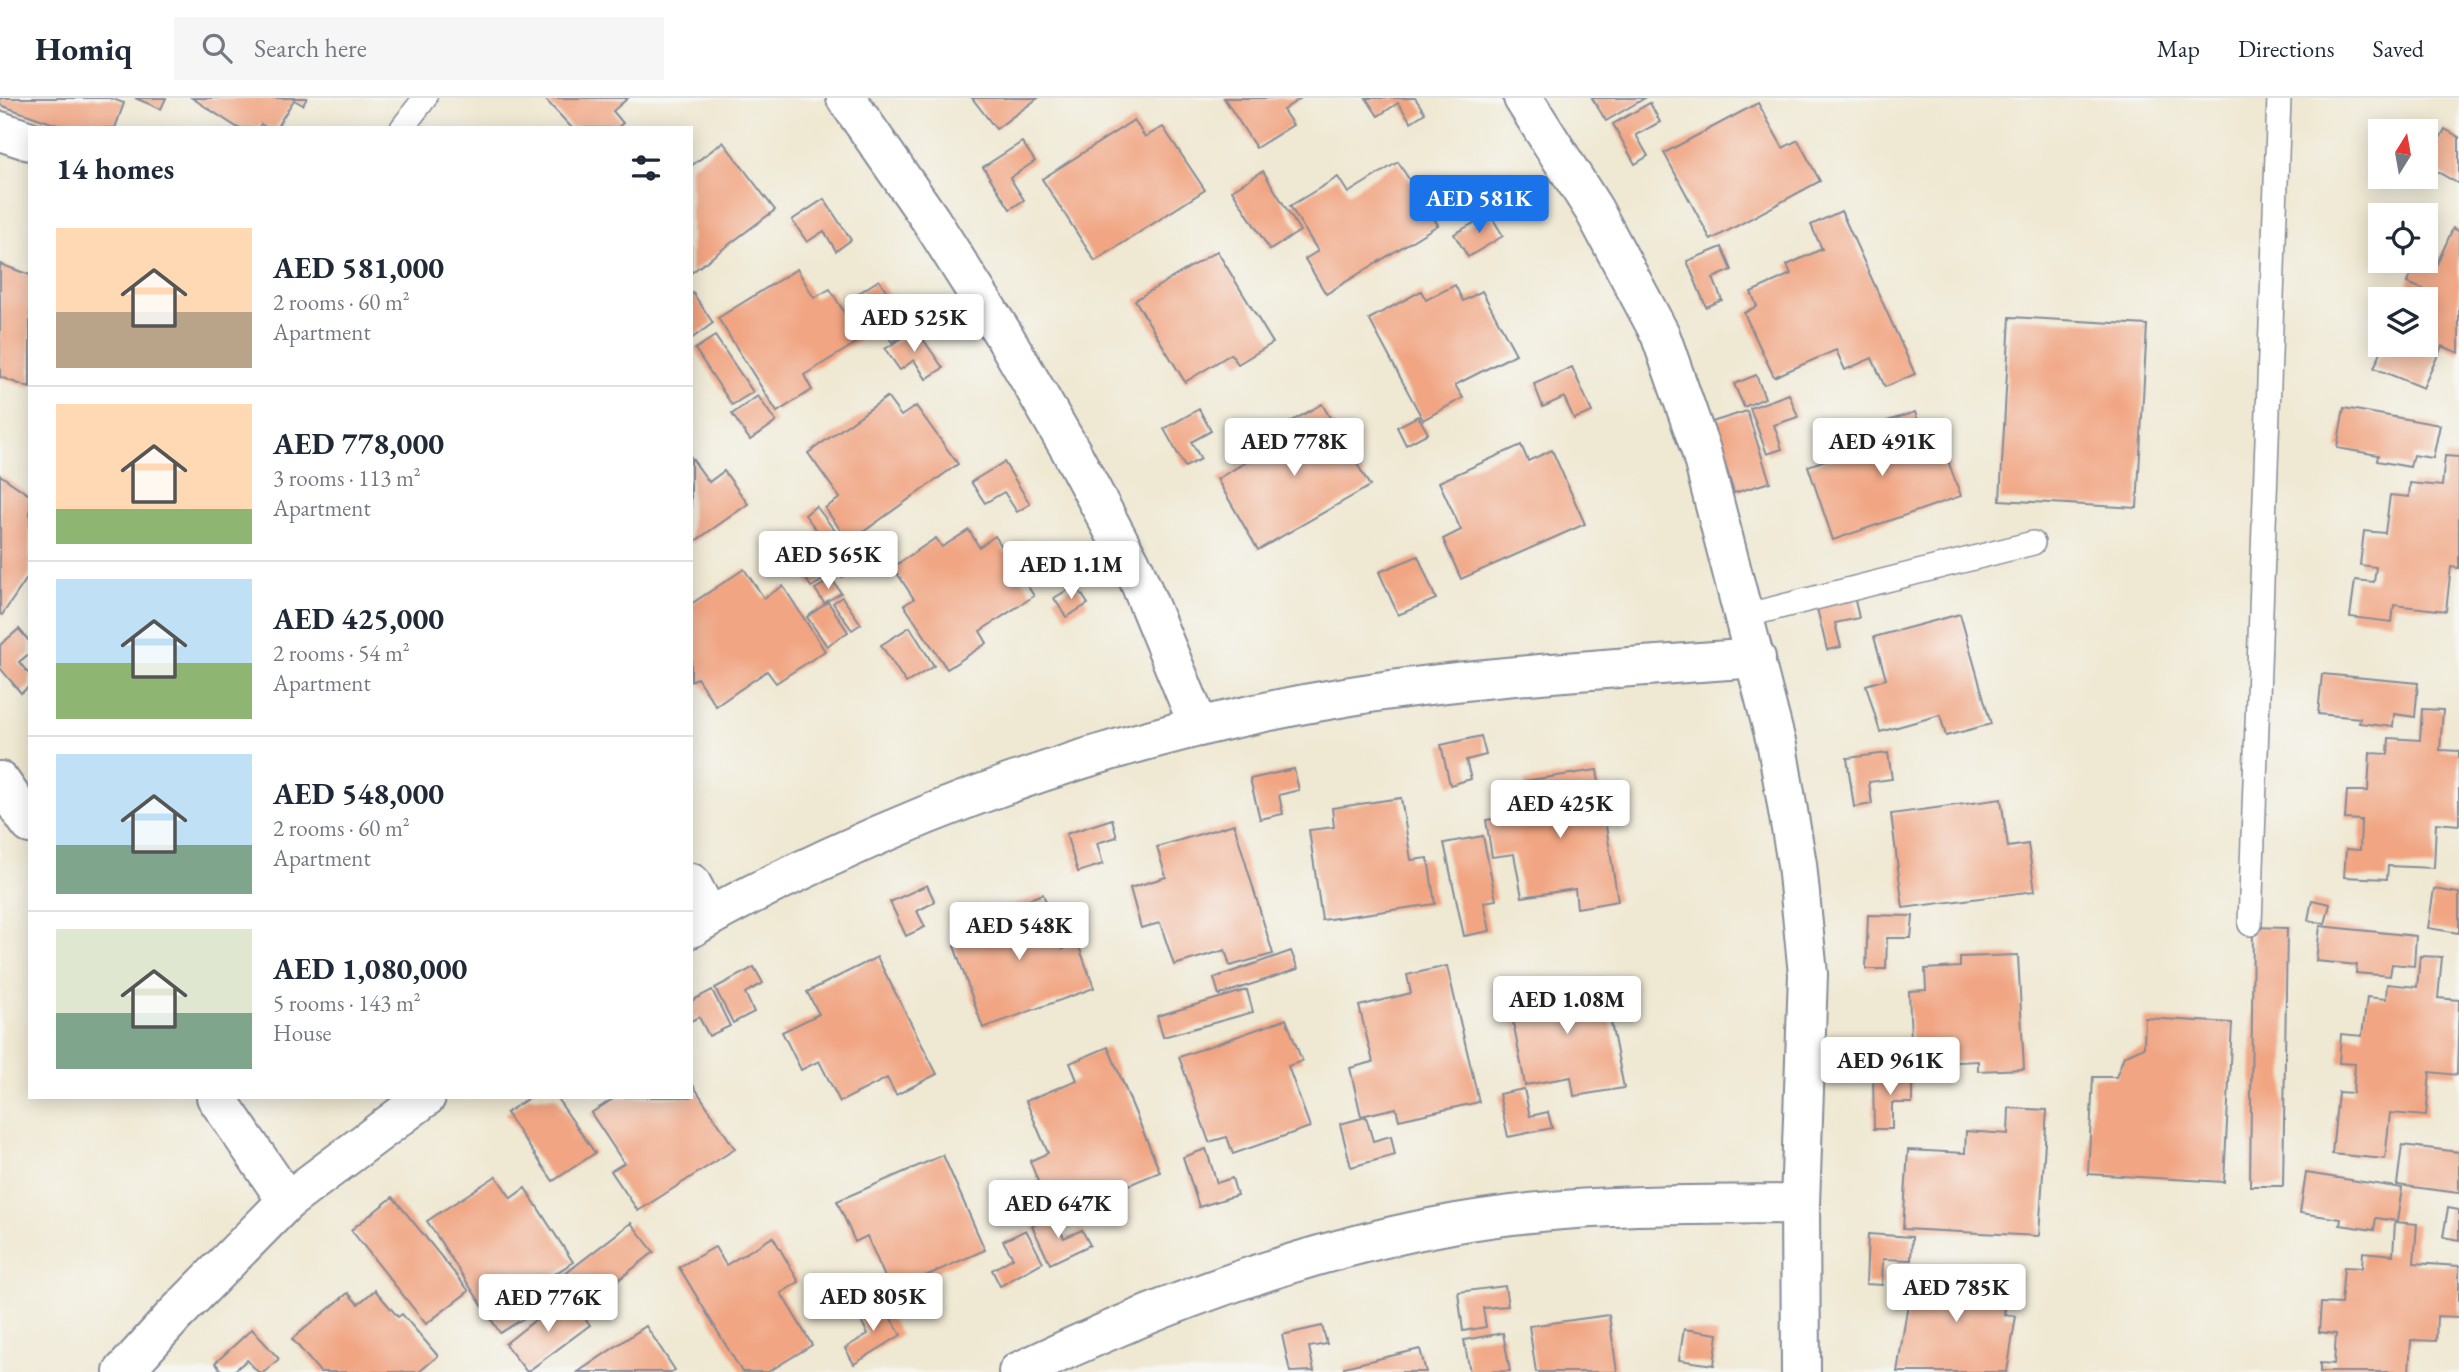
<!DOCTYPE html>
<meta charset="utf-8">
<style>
body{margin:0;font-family:"EB Garamond",serif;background:#f6f6f7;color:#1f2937;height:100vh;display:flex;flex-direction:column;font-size:26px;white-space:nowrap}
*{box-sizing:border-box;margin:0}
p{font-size:23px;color:#747a83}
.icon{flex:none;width:38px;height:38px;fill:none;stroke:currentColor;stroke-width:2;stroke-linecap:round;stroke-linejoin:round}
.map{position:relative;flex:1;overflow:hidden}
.sheet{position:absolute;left:28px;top:28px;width:665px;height:973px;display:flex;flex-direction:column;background:#fff;border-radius:0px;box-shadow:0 4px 18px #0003}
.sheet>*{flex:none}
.needle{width:46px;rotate:11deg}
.fabs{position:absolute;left:2368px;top:21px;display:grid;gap:14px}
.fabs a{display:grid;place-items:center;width:70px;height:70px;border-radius:0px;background:#fff;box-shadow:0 4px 18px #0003;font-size:35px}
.price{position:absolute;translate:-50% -60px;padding:0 16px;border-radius:7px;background:#fff;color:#222;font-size:23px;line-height:46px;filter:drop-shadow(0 2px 4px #0008)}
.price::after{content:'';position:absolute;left:50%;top:42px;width:21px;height:16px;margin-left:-10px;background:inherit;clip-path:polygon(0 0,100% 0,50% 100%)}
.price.selected{background:#1a73e8;color:#fff}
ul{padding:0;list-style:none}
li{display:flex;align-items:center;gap:21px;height:175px;padding:0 28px}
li+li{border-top:2px solid #e0e1e3}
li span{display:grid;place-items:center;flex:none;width:196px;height:140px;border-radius:0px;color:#555}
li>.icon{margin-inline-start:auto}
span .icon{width:84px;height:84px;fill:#fffc;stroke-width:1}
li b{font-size:30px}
h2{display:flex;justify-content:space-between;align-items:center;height:84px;padding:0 28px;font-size:30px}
header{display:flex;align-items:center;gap:42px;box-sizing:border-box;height:98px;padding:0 35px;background:#fff;border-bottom:2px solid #e0e1e3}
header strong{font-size:33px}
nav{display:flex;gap:38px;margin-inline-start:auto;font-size:24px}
.search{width:490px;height:63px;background:#f6f6f7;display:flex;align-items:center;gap:18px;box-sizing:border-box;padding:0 24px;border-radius:0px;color:#747a83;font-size:26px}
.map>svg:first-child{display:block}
.building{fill:#f1a582}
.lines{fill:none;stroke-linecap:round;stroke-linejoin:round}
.lane-casing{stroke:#858c98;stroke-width:26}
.street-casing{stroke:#858c98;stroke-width:42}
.lane{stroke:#fff;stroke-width:23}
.street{stroke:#fff;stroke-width:38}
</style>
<header>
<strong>Homiq</strong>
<div class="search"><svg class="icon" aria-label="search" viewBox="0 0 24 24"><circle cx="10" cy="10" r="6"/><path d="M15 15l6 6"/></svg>Search here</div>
<nav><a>Map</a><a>Directions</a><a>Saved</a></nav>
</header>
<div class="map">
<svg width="2459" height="1274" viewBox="0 0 2459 1274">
<rect width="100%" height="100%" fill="#f6f6f2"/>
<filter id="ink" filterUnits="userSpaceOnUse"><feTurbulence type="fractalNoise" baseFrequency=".0143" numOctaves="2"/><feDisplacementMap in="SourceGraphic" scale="14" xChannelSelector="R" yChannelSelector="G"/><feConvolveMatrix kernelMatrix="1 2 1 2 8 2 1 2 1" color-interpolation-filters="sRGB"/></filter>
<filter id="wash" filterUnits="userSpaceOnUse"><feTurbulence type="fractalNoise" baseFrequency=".00686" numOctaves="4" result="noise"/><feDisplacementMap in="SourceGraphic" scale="28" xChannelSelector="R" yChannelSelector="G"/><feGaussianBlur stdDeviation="1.57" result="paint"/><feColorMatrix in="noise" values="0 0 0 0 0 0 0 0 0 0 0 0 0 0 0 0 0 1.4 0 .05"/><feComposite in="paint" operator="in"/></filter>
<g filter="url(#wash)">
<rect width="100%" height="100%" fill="#efe8d2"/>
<g id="blocks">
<g class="building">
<polygon points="0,0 110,0 124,5 115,30 66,30 0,7"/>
<polygon points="135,0 166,0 161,11"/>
<polygon points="192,0 307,0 303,7 294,2 276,30 267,30 261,26 258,30 238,30"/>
<polygon points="544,0 628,0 613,13 623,25 617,30 572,30"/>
<polygon points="972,0 1038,0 996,31"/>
<polygon points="1224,0 1301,0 1283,12 1293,27 1256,50"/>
<polygon points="1366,0 1415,0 1425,15 1411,24 1398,5 1378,18"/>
<polygon points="1592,0 1645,0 1606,23"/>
<polygon points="1650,5 1660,24 1636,37 1648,58 1635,66 1613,26"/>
<polygon points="1758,5 1783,50 1798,42 1820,83 1711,142 1664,55"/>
<polygon points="1134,22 1145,39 1163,29 1205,92 1095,163 1042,81"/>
<polygon points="2445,31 2459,39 2459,86 2426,67"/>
<polygon points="723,44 775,112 691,175 691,68"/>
<polygon points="1022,44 1035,63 1010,80 1024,102 1010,111 983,69"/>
<polygon points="1398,64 1438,127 1326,196 1305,161 1318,153 1290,108 1338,79 1348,95"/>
<polygon points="1263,73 1300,133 1270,152 1232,92"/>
<polygon points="824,101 851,142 836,153 824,133 807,144 792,122"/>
<polygon points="1841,113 1915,276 1885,289 1872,260 1845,272 1836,252 1774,279 1744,215 1757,208 1751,194 1791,176 1787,167 1822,151 1811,127"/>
<polygon points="1490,116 1503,138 1468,159 1454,136"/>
<polygon points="2453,130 2459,133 2459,255 2442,248 2423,290 2374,270 2384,247 2426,247 2426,201 2418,201 2423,191 2407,185 2416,163 2426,163 2426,161 2437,166"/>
<polygon points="1722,149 1732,172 1713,180 1722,202 1706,209 1687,163"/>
<polygon points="1217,153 1273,245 1238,266 1231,256 1185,284 1135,202"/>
<polygon points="0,166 30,177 30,290 0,279"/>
<polygon points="797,171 814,200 830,191 861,242 804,277 812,292 777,314 718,220"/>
<polygon points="879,182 912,230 892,244 859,195"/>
<polygon points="1455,187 1463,203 1482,193 1516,256 1455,287 1463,300 1423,322 1369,221 1421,193 1426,202"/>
<polygon points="693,195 713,225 691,241 691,197"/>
<polygon points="2010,219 2147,227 2137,410 2000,402"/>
<polygon points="916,231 943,270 926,281 914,262 900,272 885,251"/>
<polygon points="715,238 753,294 732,307 695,251"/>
<polygon points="1572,269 1592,314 1574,321 1564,299 1543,309 1534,286"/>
<polygon points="1756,277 1765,300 1744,309 1734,286"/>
<polygon points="1789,296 1798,319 1774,327 1782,351 1767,356 1750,310"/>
<polygon points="758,298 776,324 750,342 732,316"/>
<polygon points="887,299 901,318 916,308 958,366 849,444 825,410 840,400 808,355"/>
<polygon points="1322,306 1370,388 1258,452 1217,381 1274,348 1267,337"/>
<polygon points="2344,310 2440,327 2433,360 2413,357 2410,369 2377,363 2378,357 2337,350"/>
<polygon points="1199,311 1211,333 1191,344 1201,361 1185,369 1164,331"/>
<polygon points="1747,313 1770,384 1734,395 1712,324"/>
<polygon points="1915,314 1931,360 1945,355 1961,398 1833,442 1808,368 1865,348 1860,332"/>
<polygon points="1418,318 1428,335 1406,347 1397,329"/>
<polygon points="1521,347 1528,363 1552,352 1585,426 1461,481 1443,441 1461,432 1439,384"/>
<polygon points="2445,358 2459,359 2459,470 2451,469 2446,513 2394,507 2392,524 2350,519 2355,482 2374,484 2376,469 2360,467 2364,433 2385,435 2390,397 2409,399 2410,385 2442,388"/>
<polygon points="691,359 709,384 724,373 748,406 691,446"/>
<polygon points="1004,364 1030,406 1017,414 1004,394 985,405 971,384"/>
<polygon points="0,377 28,396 30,393 30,476 2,517 0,516"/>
<polygon points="816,408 838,437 827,445 805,417"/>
<polygon points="969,432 979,449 995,438 1034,498 980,533 987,545 947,571 904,507 914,501 893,469 936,440 942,449"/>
<polygon points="842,440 860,468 842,479 824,451"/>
<polygon points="811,445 830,478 811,489 792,457"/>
<polygon points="1418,458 1436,501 1398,517 1379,474"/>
<polygon points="744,471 764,500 783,488 825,553 776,585 767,573 716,608 697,580 691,583 691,506"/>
<polygon points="832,481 841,495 824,505 815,491"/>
<polygon points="1076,487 1088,506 1066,519 1054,500"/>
<polygon points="1853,493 1859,520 1835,525 1841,549 1827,552 1815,502"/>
<polygon points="842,499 861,526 852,532 833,505"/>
<polygon points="828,504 848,534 827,548 807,519"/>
<polygon points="1960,516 1991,626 1946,638 1940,617 1880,634 1866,587 1886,581 1874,539"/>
<polygon points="910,529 934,568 906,585 881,547"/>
<polygon points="19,531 30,544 30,555 19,564 30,577 30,588 21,595 0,570 0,547"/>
<polygon points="2322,576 2418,585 2415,619 2394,616 2393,629 2359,625 2360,620 2318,616"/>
<polygon points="2422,611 2443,612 2440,652 2459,653 2459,727 2436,725 2434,770 2388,768 2387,781 2344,779 2346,751 2360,752 2361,722 2345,721 2347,693 2368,693 2370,655 2388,656 2389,640 2420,642"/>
<polygon points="1481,638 1486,657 1466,662 1471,681 1450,687 1441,647"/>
<polygon points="1888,655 1892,681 1869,684 1872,706 1854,709 1847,660"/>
<polygon points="1294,671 1299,692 1279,697 1283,716 1260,721 1250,681"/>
<polygon points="1597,672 1618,803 1577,810 1575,791 1522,799 1514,756 1492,759 1486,722 1529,715 1524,683"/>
<polygon points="1401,700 1411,762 1428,760 1435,806 1322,822 1309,732 1334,729 1332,710"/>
<polygon points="2001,701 2008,749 2028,746 2035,793 1903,810 1891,716"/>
<polygon points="1112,721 1117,739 1097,745 1103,766 1078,774 1066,736"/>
<polygon points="1234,726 1273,856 1230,868 1225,852 1174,867 1160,825 1141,830 1130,790 1166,779 1157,749"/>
<polygon points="1483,738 1496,802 1484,804 1490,833 1464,838 1444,745"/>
<polygon points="927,787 935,804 917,813 925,829 906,838 890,804"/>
<polygon points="2434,791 2459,795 2459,835 2428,830"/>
<polygon points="1043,796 1063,851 1078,846 1094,890 983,930 954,848 972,842 965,823"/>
<polygon points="2312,802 2330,806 2325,826 2308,822"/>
<polygon points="1868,817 1913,818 1911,840 1887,840 1886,871 1866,871"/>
<polygon points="2320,828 2416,838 2414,868 2392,866 2390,878 2356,875 2357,867 2316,863"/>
<polygon points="2253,829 2287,830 2283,1088 2250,1088"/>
<polygon points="1291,853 1298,871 1219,897 1214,880"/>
<polygon points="2018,857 2024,971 1978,973 1978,963 1912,966 1909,893 1926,892 1925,871 1960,869 1960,859"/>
<polygon points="2420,858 2442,859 2438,900 2459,902 2457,977 2430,974 2426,1018 2390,1015 2385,1061 2332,1056 2338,994 2353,995 2355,966 2339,965 2341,936 2362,938 2367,899 2386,901 2387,886 2417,889"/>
<polygon points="877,859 937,976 896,997 887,980 840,1004 819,963 801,972 782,934 819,916 807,894"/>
<polygon points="1447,868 1479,1004 1399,1022 1396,1010 1361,1018 1350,970 1373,964 1359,908 1411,895 1407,877"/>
<polygon points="754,869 763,885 745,895 754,914 733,925 715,890"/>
<polygon points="1602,879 1624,990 1574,998 1571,979 1525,987 1508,897"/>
<polygon points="712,892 730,928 709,938 699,919 691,923 691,903"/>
<polygon points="1247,892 1253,914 1163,939 1157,918"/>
<polygon points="2145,920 2232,925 2224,1084 2088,1076 2093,979 2116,979 2124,958 2144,949"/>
<polygon points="1286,921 1302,963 1288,968 1310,1029 1233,1056 1227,1039 1209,1044 1179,959"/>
<polygon points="1108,949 1160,1074 1083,1106 1077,1094 1047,1106 1030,1063 1048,1055 1026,1003 1077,982 1070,965"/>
<polygon points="1912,976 1912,1005 1892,1005 1892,1031 1874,1031 1873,977"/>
<polygon points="691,984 735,1051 638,1113 611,1073 624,1065 591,1015 616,999 691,999"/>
<polygon points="1524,991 1530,1018 1548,1014 1552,1030 1508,1039 1499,996"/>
<polygon points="525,999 556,999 595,1055 553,1083 506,1015 527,1001"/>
<polygon points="2009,1010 2047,1012 2039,1138 1903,1131 1908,1052 1965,1055 1966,1033 2008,1036"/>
<polygon points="1366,1019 1373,1043 1391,1038 1395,1057 1351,1069 1340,1026"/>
<polygon points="2402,1047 2459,1054 2459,1095 2397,1087"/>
<polygon points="1206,1051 1217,1085 1232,1080 1237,1097 1199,1109 1183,1059"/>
<polygon points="943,1057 985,1152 891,1193 867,1138 855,1144 837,1103"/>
<polygon points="2306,1075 2402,1090 2397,1123 2376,1120 2374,1132 2340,1127 2341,1121 2300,1115"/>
<polygon points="496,1078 511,1100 525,1090 573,1164 527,1194 539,1211 500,1235 427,1123"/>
<polygon points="393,1099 469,1193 426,1226 351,1132"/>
<polygon points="2448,1110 2459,1112 2459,1142 2443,1139"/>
<polygon points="1053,1118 1064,1140 1082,1132 1090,1147 1050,1166 1032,1128"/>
<polygon points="2395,1124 2417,1126 2414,1165 2459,1168 2459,1219 2437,1218 2436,1243 2411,1242 2409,1274 2320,1274 2320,1265 2334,1266 2336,1236 2319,1234 2321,1205 2341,1206 2344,1169 2362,1170 2363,1154 2393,1157"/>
<polygon points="631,1125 654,1154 584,1209 561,1179"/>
<polygon points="1026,1132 1043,1164 1000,1188 992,1172 1013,1160 1003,1143"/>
<polygon points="1868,1136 1912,1139 1911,1162 1883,1161 1882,1187 1866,1186"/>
<polygon points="773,1139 799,1184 781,1195 812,1247 768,1274 742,1274 679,1169 715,1149 726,1167"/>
<polygon points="1914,1168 2009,1183 2004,1217 2016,1218 2007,1274 1897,1274"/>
<polygon points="1505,1188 1508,1208 1483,1210 1486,1229 1463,1233 1458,1194"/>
<polygon points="375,1192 398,1219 402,1216 438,1258 419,1274 320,1274 292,1241 348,1195 358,1206"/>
<polygon points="567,1197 590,1227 527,1274 505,1246"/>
<polygon points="880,1203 901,1237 854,1266 845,1250 868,1236 858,1217"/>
<polygon points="1609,1217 1617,1274 1536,1274 1529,1228"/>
<polygon points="646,1228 675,1272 672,1274 578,1274"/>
<polygon points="1322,1228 1327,1246 1309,1249 1314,1273 1290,1274 1282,1237"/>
<polygon points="252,1231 279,1261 264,1274 258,1274 247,1262 233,1274 223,1274 215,1265"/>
<polygon points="1684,1231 1718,1236 1714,1267 1679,1262"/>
<polygon points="1503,1235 1510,1273 1470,1274 1464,1242"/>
<polygon points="1420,1251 1426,1274 1345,1274 1344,1269"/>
</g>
</g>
</g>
<g filter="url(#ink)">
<use href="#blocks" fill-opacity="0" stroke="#858c98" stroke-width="2"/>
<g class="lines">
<defs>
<g id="lane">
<polyline points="402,30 425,0"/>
<polyline points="1744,518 2033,445"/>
<polyline points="2250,826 2279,0"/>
</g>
<g id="street">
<polyline points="846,0 930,121 1003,236 1071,353 1135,473 1199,629"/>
<polyline points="1523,0 1594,112 1660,236 1701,353 1777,648 1797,766 1808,876 1800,1106 1801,1274"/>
<polyline points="0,33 30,43"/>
<polyline points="0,683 30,726"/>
<polyline points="691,785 709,819"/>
<path d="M691 830C735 803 783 781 830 759 995 682 1171 627 1351 598 1483 577 1622 570 1756 560"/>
<polyline points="216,999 287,1103"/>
<polyline points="123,1274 173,1219 287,1103 426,999"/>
<path d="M1018 1274C1158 1207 1304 1152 1457 1125 1570 1105 1686 1107 1800 1106"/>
</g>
</defs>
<use href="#lane" class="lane-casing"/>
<use href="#street" class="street-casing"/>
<use href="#lane" class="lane"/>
<use href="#street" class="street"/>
</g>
</g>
</svg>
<div class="fabs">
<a><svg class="needle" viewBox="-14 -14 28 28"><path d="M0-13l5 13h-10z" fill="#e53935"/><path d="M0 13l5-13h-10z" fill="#747a83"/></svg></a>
<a><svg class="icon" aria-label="locate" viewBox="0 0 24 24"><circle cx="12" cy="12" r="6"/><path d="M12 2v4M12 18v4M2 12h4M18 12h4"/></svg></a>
<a><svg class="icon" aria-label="layers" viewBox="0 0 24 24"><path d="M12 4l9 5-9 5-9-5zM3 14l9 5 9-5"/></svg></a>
</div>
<b class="price selected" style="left:1479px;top:137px">AED 581K</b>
<b class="price" style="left:914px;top:256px">AED 525K</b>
<b class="price" style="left:1294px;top:380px">AED 778K</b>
<b class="price" style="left:1882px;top:380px">AED 491K</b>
<b class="price" style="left:828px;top:493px">AED 565K</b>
<b class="price" style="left:1071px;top:503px">AED 1.1M</b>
<b class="price" style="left:1560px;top:742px">AED 425K</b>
<b class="price" style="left:1019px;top:864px">AED 548K</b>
<b class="price" style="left:1567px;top:938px">AED 1.08M</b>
<b class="price" style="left:1890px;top:999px">AED 961K</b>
<b class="price" style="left:1058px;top:1142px">AED 647K</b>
<b class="price" style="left:1956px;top:1226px">AED 785K</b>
<b class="price" style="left:873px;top:1235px">AED 805K</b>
<b class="price" style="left:548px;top:1236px">AED 776K</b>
<section class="sheet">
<h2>14 homes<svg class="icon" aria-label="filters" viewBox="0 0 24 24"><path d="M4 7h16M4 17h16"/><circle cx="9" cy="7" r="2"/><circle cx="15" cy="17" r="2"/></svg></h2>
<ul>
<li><span style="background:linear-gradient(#ffd9b3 60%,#b9a48a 0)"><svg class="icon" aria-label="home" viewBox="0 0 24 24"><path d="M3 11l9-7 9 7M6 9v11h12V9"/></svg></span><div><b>AED 581,000</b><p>2 rooms · 60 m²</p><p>Apartment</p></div></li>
<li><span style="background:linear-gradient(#ffd9b3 75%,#8fb573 0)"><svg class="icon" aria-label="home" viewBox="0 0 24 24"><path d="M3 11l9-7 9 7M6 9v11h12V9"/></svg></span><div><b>AED 778,000</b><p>3 rooms · 113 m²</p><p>Apartment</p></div></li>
<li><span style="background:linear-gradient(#bfe0f5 60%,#8fb573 0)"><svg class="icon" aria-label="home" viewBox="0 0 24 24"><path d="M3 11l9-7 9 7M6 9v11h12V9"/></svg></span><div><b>AED 425,000</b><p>2 rooms · 54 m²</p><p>Apartment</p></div></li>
<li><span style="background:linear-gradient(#bfe0f5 65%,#7fa58c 0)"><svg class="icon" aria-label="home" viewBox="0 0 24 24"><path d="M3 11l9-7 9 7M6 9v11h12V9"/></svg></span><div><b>AED 548,000</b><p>2 rooms · 60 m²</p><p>Apartment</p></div></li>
<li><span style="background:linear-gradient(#dfe7d0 60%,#7fa58c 0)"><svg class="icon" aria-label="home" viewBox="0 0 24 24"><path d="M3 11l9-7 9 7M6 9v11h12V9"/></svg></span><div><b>AED 1,080,000</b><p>5 rooms · 143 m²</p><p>House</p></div></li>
</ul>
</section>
</div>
